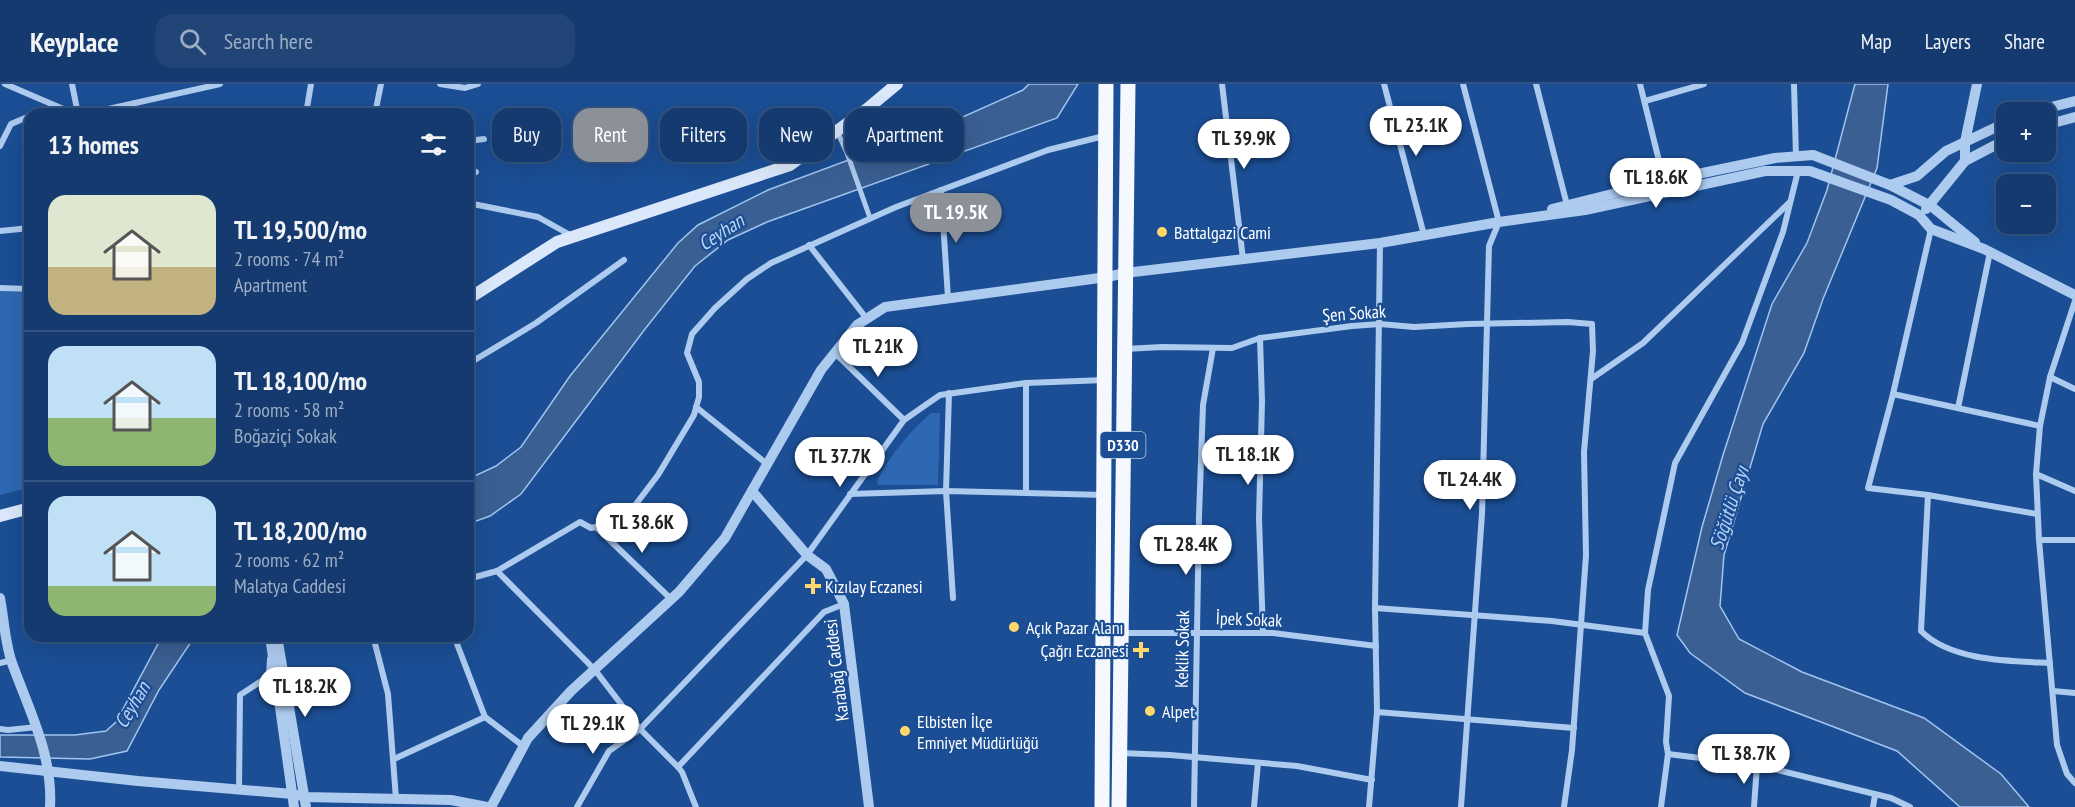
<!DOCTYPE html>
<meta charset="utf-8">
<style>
body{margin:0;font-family:"PT Sans Narrow",sans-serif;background:#214577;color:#f1f3f6;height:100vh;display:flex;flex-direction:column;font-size:22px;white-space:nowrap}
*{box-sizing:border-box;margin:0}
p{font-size:20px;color:#9dadc3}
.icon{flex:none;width:33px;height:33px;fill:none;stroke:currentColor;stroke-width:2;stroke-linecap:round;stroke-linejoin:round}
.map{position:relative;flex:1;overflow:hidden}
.drawer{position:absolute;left:24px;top:24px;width:450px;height:534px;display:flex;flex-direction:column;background:#143a6f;border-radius:18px;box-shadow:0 6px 24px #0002,0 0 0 2px #335482}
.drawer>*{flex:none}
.banner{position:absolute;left:492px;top:24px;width:570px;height:54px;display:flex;gap:12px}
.buttons{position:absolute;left:1996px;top:18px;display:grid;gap:12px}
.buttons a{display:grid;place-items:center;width:60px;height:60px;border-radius:12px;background:#143a6f;box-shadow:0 6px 24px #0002,0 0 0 2px #335482;font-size:30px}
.price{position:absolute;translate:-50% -51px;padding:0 14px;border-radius:21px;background:#fff;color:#222;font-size:20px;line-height:39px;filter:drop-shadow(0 2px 3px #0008)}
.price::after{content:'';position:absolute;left:50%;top:36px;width:18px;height:14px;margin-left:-9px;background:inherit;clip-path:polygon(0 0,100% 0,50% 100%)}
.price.selected{background:#8c9099;color:#fff}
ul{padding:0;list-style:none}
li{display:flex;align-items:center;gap:18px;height:150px;padding:0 24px}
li+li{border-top:2px solid #335482}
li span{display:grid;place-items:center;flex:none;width:168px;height:120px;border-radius:18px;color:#555}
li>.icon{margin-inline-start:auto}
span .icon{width:72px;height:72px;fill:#fffc;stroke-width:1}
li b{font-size:26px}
h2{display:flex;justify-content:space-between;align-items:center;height:72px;padding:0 24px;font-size:26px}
.tag{padding:0 21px;border-radius:18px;background:#143a6f;box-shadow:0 6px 24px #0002,0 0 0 2px #335482;font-size:21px;line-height:54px}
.tag.selected{background:#8c9099;color:#fff}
header{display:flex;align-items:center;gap:36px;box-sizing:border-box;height:84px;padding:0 30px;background:#143a6f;border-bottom:2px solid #335482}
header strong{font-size:28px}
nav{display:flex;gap:33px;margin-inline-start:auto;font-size:21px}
.search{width:420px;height:54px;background:#214577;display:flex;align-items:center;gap:15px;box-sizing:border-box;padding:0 21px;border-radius:18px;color:#9dadc3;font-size:22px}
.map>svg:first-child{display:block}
.green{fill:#2f68b2}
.water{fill:#3a5f92;stroke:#a0c5f1;stroke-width:1.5}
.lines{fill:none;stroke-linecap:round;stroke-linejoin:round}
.pedestrian{stroke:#adcaef;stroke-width:5}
.minor{stroke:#adcaef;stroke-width:6}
.tertiary{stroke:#adcaef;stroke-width:10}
.secondary{stroke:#dbe8fb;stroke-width:12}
.primary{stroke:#f5f9ff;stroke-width:15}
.poi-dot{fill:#ffd76b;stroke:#1b4e94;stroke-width:2}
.labels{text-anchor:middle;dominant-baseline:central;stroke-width:4.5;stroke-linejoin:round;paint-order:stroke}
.shield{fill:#1b4e94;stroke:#bbcadf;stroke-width:1.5}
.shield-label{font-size:16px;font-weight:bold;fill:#fff}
.poi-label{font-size:18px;fill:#fff;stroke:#1b4e94;text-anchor:start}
.street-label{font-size:18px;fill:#fff;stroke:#1b4e94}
.water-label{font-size:20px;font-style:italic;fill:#b9d4f6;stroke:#1b4e94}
</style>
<header>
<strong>Keyplace</strong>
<div class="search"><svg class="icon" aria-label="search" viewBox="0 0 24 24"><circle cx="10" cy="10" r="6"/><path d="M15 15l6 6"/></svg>Search here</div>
<nav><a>Map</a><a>Layers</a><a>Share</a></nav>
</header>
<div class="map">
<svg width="2075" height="723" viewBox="0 0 2075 723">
<rect width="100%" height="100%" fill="#1b4e94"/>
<g class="green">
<polygon points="0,207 30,209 30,403 0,411"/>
<path d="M931 329H940L938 401H878L877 397C889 372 910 347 931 329Z"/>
</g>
<g class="water">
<polygon points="1029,0 1078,0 1057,34 767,138 728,156 695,182 645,245 521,410 490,432 468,440 468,395 496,382 521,363 570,292 678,159 698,141 768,106 956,36 1023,6"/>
<polygon points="1855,0 1888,0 1877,84 1823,215 1804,269 1763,340 1724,471 1720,522 1739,555 1802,588 1924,634 2001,690 2029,723 1960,723 1897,667 1745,609 1690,569 1677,551 1702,443 1723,371 1772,220 1807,159 1827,106"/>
<polygon points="165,552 195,552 159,606 127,667 90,675 0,673 0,651 75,651 106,647 116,638 159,558"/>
</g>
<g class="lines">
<polyline class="pedestrian" points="837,47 847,69 870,134"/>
<g class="minor">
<polyline points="5,0 75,30"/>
<polyline points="72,0 78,30"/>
<polyline points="440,0 465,4 478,0"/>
<polyline points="1222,0 1243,175"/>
<polyline points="1384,0 1424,151"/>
<polyline points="1536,0 1567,121"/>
<polyline points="1640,0 1664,97"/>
<polyline points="1794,0 1796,73"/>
<polyline points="1645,17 1704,0"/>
<polyline points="35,30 55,22"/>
<polyline points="86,30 220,0"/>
<polyline points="306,30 311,0"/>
<polyline points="375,30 381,0"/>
<polyline points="468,57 484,55"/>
<polyline points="0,62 11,40 30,32"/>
<polyline points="468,93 476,88"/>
<polyline points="941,106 948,214"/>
<polyline points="468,119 538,133 572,152"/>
<polyline points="1931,145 1893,310 1868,404 1928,411 2037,430"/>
<polyline points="0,147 30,144"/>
<polyline points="809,161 867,235"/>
<polyline points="0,204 30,205"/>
<polyline points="2075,217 2050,293 2040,342 2036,390 2039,456 2057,661 2067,690 2075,699"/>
<polyline points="1260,254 1262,317 1259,435 1263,549"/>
<polyline points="1125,265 1162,263 1232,264 1260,254 1352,242 1380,240 1414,243 1468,240 1568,238 1592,240 1593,267 1584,368 1586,471 1572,666 1564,723"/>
<polyline points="835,269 904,336"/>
<polyline points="468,280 536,239 624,176"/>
<polyline points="2050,293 2075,305"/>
<polyline points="1591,295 1643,259 1790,118"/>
<polyline points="1026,299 1026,409"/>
<polyline points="949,309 946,407 953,514"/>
<polyline points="1893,310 2040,342"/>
<polyline points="696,323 767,380"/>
<polyline points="1958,324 1990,168"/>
<polyline points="2036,390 2075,407"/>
<polyline points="850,410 946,407 1104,411"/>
<path d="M1928 411 1921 547C1951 577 2009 577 2050 579"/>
<polyline points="596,443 671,515"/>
<polyline points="2039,456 2075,456"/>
<polyline points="497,487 580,438 591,444 615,439 633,424 658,391 694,331 699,313 699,298 687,269 692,250 715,224 747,195 771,179 896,123 1048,66 1104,52"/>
<polyline points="468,495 497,487 595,586 640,645 678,683 682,688 696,723"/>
<polyline points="1375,524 1552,537 1645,549"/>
<polyline points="1122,549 1273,549 1376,562"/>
<polyline points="373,552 388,610 396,715"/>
<polyline points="454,552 485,633 523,662"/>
<polyline points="0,579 12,576"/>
<polyline points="2053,607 2075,609"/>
<polyline points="1377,628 1574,644"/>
<polyline points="0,645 8,646 37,643"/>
<polyline points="1120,669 1170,671 1297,682 1372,696"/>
<polyline points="1668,670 1757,681 1891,714 1910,723"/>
<polyline points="394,675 485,633"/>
<polyline points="678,683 824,528 844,520"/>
<polyline points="239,706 240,611 269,592 270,575"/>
<polyline points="577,723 609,667 640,645 807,471 904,336 940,311 1026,299 1105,296"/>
<polyline points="1194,723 1199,432 1203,321 1213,264"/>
<polyline points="1254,723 1258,679"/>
<polyline points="1369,723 1377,628 1375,524 1380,159"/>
<polyline points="1461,723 1482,430 1489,162 1499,138 1463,0"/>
<polyline points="1661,723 1668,670 1666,658 1669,612 1645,549 1648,506 1675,379 1742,259 1783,148 1798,87"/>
<polyline points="1754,723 1757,681"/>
<polyline points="1873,723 1875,711"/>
</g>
<g class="tertiary">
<polyline points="2032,28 2075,17"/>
<polyline points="2046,41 2075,33"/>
<polyline points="1965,77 1965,58 1977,0"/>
<polyline points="1890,101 1917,92 1946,67 2007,38"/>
<polyline points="1552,125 1664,97 1775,74 1813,71 1890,101 1931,122 1975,158"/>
<polyline points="1926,125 1965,77 2007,55"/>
<polyline points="752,407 807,471 826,485 844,520 869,723"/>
<path d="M0 514C4 535 5 559 12 579 29 626 53 671 50 723"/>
<polyline points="270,552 294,723"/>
<polyline points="277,552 306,723"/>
<polyline points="0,682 138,697 293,710 305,713 451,716 487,723"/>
<polyline points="491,723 528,654 571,607 679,508 725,454 821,286 857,241 885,223 1107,193 1125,189 1380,159 1499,138 1585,126 1765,87 1810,87 1891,116 1919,131 1931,145 1984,165 2075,211"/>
</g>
<g class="secondary">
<polyline points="468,215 557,158 790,81 867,25 897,0"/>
<polyline points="0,432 30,424"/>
</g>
<g class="primary">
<polyline points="1102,723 1106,0"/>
<polyline points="1119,723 1128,0"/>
</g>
</g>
<g class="poi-dot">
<circle cx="1162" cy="148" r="6"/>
<path d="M810 493h6v6h6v6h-6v6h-6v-6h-6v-6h6z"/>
<circle cx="1014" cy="543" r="6"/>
<path d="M1138 557h6v6h6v6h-6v6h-6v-6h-6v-6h6z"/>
<circle cx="1150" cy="627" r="6"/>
<circle cx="905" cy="647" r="6"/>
</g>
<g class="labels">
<rect class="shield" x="1100.5" y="348" width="45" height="26" rx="4.5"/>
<g class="shield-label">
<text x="1123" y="361">D330</text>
</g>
<g class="poi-label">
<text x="1174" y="148">Battalgazi Cami</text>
<text x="825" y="502">Kızılay Eczanesi</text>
<text x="1026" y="543">Açık Pazar Alanı</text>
<text x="1129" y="566" text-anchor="end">Çağrı Eczanesi</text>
<text x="1162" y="627">Alpet</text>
<text x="917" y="637">Elbisten İlçe<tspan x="917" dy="21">Emniyet Müdürlüğü</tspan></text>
</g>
<g class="street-label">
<text transform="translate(1354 229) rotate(-4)">Şen Sokak</text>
<text transform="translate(1249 535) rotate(2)">İpek Sokak</text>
<text transform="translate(1182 565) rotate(-89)">Keklik Sokak</text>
<text transform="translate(836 586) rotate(-97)">Karabağ Caddesi</text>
</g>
<g class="water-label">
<text transform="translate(721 148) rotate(-33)">Ceyhan</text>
<text transform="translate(1729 424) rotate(-72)">Söğütlü Çayı</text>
<text transform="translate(132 621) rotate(-59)">Ceyhan</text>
</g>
</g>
</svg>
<div class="buttons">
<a>+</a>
<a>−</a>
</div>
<b class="price" style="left:1416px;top:73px">TL 23.1K</b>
<b class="price" style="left:1244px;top:86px">TL 39.9K</b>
<b class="price" style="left:1656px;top:125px">TL 18.6K</b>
<b class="price selected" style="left:956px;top:160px">TL 19.5K</b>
<b class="price" style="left:878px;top:294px">TL 21K</b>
<b class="price" style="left:1248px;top:402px">TL 18.1K</b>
<b class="price" style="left:840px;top:404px">TL 37.7K</b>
<b class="price" style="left:1470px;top:427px">TL 24.4K</b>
<b class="price" style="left:642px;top:470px">TL 38.6K</b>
<b class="price" style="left:1186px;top:492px">TL 28.4K</b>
<b class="price" style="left:305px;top:634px">TL 18.2K</b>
<b class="price" style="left:593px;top:671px">TL 29.1K</b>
<b class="price" style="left:1744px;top:701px">TL 38.7K</b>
<div class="banner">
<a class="tag">Buy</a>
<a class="tag selected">Rent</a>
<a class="tag">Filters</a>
<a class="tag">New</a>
<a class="tag">Apartment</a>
</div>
<section class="drawer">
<h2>13 homes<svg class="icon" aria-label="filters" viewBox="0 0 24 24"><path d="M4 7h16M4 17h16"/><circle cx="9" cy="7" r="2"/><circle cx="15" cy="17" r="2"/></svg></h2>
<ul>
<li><span style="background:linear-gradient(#dfe7d0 60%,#c2b280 0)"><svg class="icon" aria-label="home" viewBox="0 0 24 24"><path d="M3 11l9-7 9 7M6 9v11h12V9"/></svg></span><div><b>TL 19,500/mo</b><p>2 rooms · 74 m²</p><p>Apartment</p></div></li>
<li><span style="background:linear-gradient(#bfe0f5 60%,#8fb573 0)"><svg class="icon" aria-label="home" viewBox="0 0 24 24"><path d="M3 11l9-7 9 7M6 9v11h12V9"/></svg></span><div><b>TL 18,100/mo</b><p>2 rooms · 58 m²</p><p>Boğaziçi Sokak</p></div></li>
<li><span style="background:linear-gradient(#bfe0f5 75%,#8fb573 0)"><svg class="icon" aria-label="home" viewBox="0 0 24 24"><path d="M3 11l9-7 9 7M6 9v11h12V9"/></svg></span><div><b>TL 18,200/mo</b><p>2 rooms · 62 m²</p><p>Malatya Caddesi</p></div></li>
</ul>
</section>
</div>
